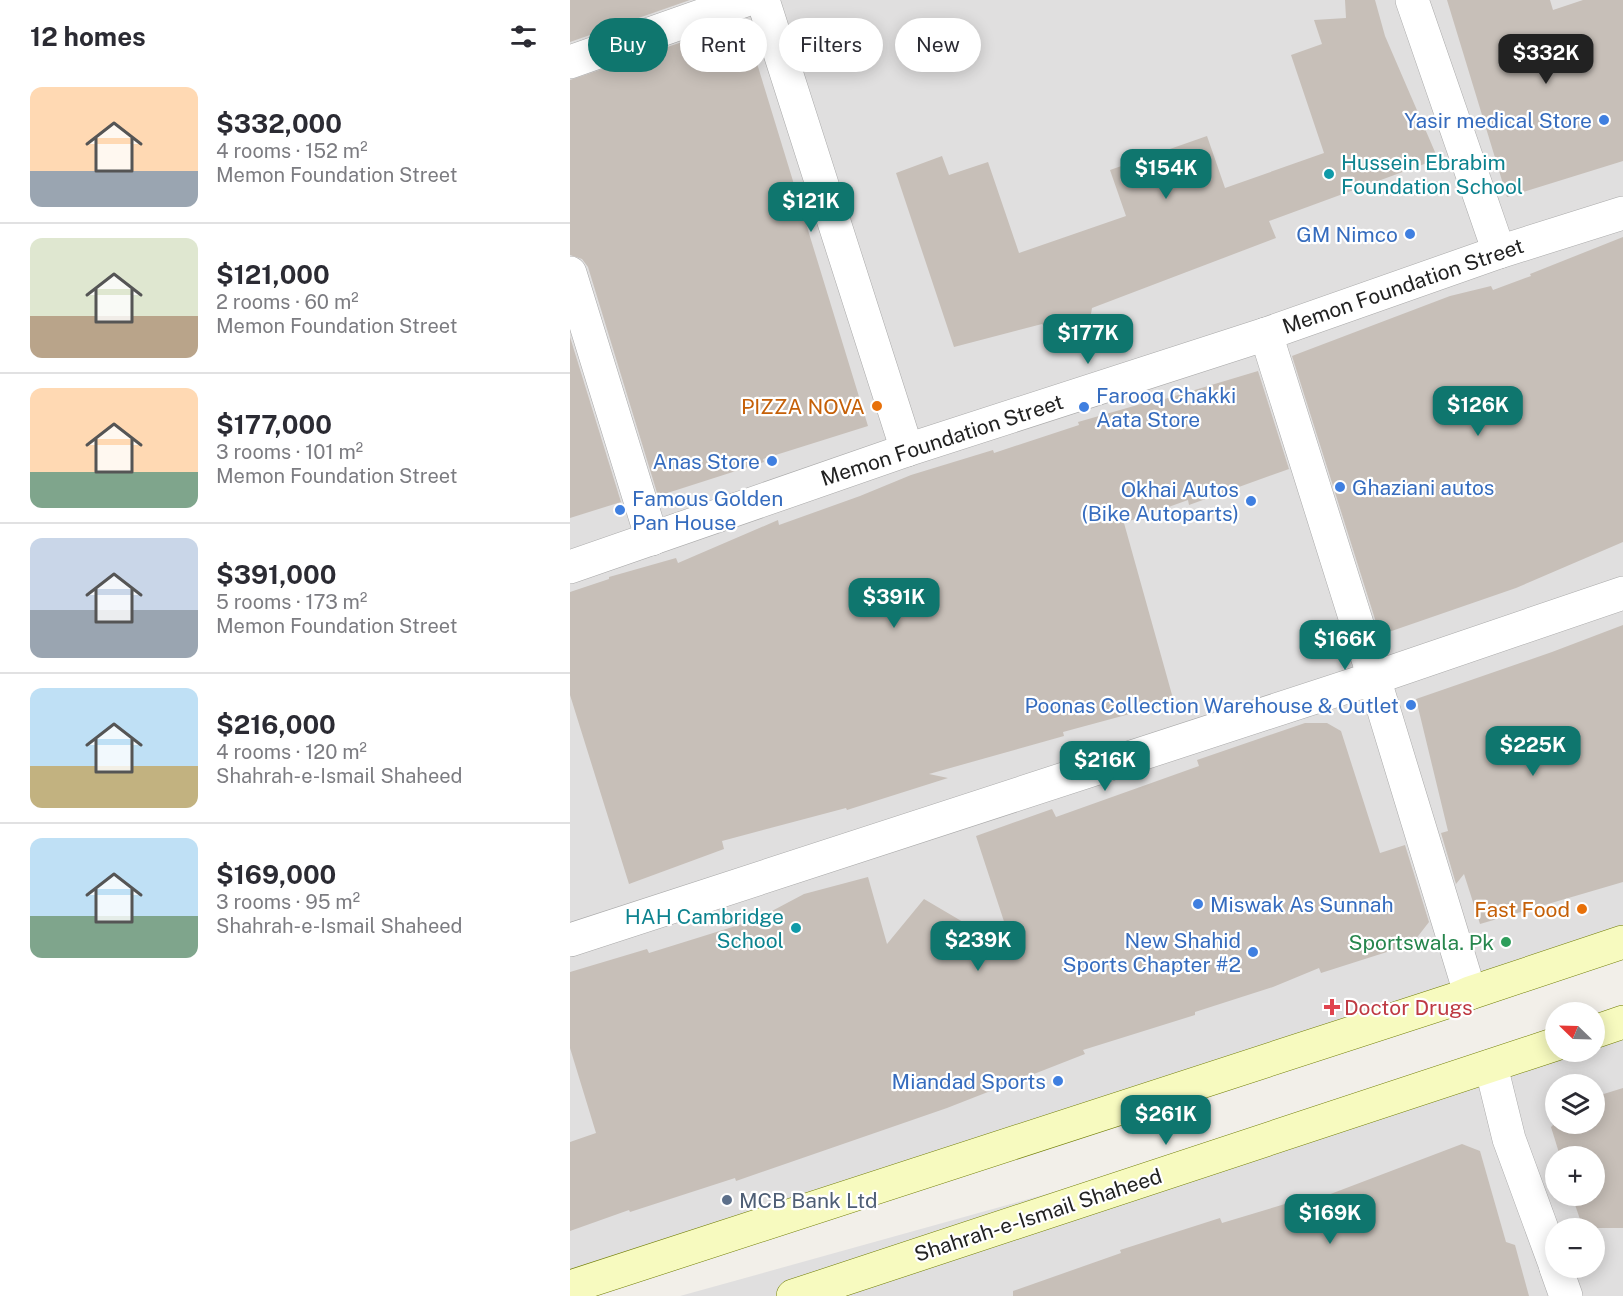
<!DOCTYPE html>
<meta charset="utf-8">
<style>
body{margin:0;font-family:"Public Sans",sans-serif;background:#f7f7f7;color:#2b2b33;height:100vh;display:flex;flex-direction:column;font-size:22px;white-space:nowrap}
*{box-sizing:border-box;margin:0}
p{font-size:20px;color:#7c7c81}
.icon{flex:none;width:33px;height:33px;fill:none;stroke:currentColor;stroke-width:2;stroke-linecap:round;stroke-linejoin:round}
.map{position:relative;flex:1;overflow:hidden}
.details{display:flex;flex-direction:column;background:#fff;width:570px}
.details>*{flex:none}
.hud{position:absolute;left:18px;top:18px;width:570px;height:54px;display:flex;gap:12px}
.needle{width:39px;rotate:293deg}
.controls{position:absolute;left:975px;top:1002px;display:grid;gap:12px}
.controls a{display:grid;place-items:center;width:60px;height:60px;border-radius:50%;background:#fff;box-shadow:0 3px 15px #0003;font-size:30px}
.price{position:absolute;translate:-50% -51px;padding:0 14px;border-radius:12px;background:#0f766e;color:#fff;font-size:20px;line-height:39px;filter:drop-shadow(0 2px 3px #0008)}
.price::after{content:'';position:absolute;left:50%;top:36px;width:18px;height:14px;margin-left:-9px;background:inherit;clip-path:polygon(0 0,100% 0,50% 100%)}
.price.on{background:#222;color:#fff}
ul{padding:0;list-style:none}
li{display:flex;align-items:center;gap:18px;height:150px;padding:0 30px}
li+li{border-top:2px solid #e1e1e2}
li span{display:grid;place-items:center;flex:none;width:168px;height:120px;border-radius:12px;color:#555}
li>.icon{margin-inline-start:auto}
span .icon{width:72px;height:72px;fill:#fffc;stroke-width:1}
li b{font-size:26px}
h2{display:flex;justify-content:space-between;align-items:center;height:72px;padding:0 30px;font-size:26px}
.tag{padding:0 21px;border-radius:27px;background:#fff;box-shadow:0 3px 15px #0003;font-size:21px;line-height:54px}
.tag.on{background:#0f766e;color:#fff}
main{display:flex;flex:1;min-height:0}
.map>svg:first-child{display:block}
.residential{fill:#e0dfdf;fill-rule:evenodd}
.building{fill:#c7bfb8}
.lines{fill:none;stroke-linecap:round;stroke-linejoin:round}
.street-casing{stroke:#a9a9a9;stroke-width:34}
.secondary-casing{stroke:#707d05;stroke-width:34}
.street{stroke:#fff;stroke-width:33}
.secondary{stroke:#f7fabf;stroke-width:33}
.shop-dot{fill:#3f7fe0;stroke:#fff;stroke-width:2}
.culture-dot{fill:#0f9aa8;stroke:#fff;stroke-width:2}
.food-dot{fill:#e8710a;stroke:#fff;stroke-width:2}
.leisure-dot{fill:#2e9e5b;stroke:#fff;stroke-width:2}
.health-dot{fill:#e0444e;stroke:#fff;stroke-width:2}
.service-dot{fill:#5c6f8a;stroke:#fff;stroke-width:2}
.labels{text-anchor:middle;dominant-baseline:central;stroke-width:4.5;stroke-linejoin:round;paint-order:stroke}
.shop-label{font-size:21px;fill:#366cbe;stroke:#fff;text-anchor:end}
.culture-label{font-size:21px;fill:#0d838f;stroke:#fff;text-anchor:start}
.street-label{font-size:21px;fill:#222;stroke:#fff}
.food-label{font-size:21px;fill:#c56008;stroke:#fff;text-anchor:end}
.leisure-label{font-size:21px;fill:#27864d;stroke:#fff;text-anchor:end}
.health-label{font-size:21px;fill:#be3a42;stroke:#fff;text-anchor:start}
.service-label{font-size:21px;fill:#4e5e75;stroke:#fff;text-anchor:start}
</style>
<main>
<section class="details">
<h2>12 homes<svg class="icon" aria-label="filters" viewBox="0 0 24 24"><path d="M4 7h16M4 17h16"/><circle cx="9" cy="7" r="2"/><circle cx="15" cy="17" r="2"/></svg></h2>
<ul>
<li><span style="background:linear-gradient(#ffd9b3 70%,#9aa5b1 0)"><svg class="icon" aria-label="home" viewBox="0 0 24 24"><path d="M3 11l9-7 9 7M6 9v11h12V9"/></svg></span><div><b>$332,000</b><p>4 rooms · 152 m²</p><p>Memon Foundation Street</p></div></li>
<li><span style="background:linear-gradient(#dfe7d0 65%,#b9a48a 0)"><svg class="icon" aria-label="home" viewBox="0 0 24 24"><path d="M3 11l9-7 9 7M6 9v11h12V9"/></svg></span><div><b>$121,000</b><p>2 rooms · 60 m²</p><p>Memon Foundation Street</p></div></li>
<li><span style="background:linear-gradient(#ffd9b3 70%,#7fa58c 0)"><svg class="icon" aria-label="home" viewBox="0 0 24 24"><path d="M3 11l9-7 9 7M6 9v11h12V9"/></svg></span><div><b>$177,000</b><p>3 rooms · 101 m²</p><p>Memon Foundation Street</p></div></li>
<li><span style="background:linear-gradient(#c9d6e8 60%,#9aa5b1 0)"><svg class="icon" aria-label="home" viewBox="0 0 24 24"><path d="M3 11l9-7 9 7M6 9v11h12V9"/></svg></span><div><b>$391,000</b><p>5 rooms · 173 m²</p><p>Memon Foundation Street</p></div></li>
<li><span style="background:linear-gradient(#bfe0f5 65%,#c2b280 0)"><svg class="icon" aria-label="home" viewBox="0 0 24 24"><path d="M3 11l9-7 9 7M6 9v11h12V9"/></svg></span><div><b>$216,000</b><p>4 rooms · 120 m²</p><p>Shahrah-e-Ismail Shaheed</p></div></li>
<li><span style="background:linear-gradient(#bfe0f5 65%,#7fa58c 0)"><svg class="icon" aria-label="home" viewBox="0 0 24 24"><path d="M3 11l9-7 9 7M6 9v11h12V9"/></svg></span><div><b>$169,000</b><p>3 rooms · 95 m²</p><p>Shahrah-e-Ismail Shaheed</p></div></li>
</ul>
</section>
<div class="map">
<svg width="1053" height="1296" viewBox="0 0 1053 1296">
<rect width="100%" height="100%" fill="#f2efe9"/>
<g class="residential">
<polygon points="0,0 1053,0 1053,929 0,1275"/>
<path d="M1053 1034V1296H110L988 1052H1024L1025 1041ZM986 1084H1024V1124H986ZM986 1156H1024V1196H986ZM986 1228H1024V1268H986Z"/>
</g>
<g class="building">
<polygon points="0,0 120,0 0,42"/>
<polygon points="775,0 805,0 815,36 868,159 699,221 706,238 522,308 518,331 487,339 472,324 384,347 326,173 372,156 379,175 418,162 449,253 556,216 540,170 637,136 655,188 754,153 721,55 752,44 744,20 776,18"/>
<polygon points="877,0 980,0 983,10 1013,0 1053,0 1053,161 937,197"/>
<polygon points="174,21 298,426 193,459 194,462 88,496 18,267 12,259 0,255 0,80"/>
<polygon points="1053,237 1053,542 946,588 810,635 722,356 880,296 921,286 923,290 961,276 960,274"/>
<polygon points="0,337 51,502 0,518"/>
<polygon points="688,371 719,469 619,505 618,500 554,523 604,702 493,732 494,736 359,774 378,778 277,810 276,808 152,841 154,849 59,884 0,695 0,592 39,579 39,577 106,558 108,563 208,520 209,525 290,496 341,475 423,450 424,453 509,425 508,422 578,402 578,404"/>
<polygon points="1053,625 1053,882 910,924 894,874 886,884 871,833 878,831 846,699 982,652"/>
<polygon points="735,723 757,723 771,731 810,853 835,845 859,922 842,944 751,973 749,968 703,987 625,1012 625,1015 513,1050 515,1054 377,1108 166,1181 165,1178 60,1212 59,1210 0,1231 0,1142 26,1133 0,1048 0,972 77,949 79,953 185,920 234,894 298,877 317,944 354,899 444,952 406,836 482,809 486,817 629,766 627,760"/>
<polygon points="1053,1088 1053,1228 1013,1228 1002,1196 1024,1196 1024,1156 990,1156 981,1127 986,1122 986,1124 1024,1124 1024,1097"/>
<polygon points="892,1144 910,1151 936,1242 945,1245 959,1296 443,1296 443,1291 551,1253 550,1250 650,1218 652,1223 748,1194 750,1198"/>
</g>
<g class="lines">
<defs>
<g id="street">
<polyline points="193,0 337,450"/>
<polyline points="842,0 929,252"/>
<polyline points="0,62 176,0"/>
<polyline points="0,273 82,539"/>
<polyline points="696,334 804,678 900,993"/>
<polyline points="0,567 337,450 696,334 929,252 1053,213"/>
<polyline points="0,940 804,678 1053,593"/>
<polyline points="921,1066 939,1139 986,1267"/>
<polyline points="986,1268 996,1296"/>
</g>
<g id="secondary">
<polyline points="1024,1032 1053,1022"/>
<polyline points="0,1287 886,999 900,993 1053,942"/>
<polyline points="223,1296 986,1044"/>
</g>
</defs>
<use href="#street" class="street-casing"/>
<use href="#secondary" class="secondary-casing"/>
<use href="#street" class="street"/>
<use href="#secondary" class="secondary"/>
</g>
<g class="shop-dot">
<circle cx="1034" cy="120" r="6"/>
<circle cx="840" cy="234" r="6"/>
<circle cx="514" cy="407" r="6"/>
<circle cx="202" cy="461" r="6"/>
<circle cx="770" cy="487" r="6"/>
<circle cx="681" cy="501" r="6"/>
<circle cx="50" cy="510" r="6"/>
<circle cx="841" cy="705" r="6"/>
<circle cx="628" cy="904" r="6"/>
<circle cx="683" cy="952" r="6"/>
<circle cx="488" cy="1081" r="6"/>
</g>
<g class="culture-dot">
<circle cx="759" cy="174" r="6"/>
<circle cx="226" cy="928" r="6"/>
</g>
<g class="food-dot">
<circle cx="307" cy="406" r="6"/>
<circle cx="1012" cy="909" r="6"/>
</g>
<circle class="leisure-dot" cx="936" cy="942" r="6"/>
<path class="health-dot" d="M759 998h6v6h6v6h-6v6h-6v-6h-6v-6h6z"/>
<circle class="service-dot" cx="157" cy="1200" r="6"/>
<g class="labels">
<g class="shop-label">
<text x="1022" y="120">Yasir medical Store</text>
<text x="828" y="234">GM Nimco</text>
<text x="526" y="395" text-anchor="start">Farooq Chakki<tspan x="526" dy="24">Aata Store</tspan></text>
<text x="190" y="461">Anas Store</text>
<text x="782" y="487" text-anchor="start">Ghaziani autos</text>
<text x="669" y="489">Okhai Autos<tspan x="669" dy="24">(Bike Autoparts)</tspan></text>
<text x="62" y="498" text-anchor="start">Famous Golden<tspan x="62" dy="24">Pan House</tspan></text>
<text x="829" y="705">Poonas Collection Warehouse &amp; Outlet</text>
<text x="640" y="904" text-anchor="start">Miswak As Sunnah</text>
<text x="671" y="940">New Shahid<tspan x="671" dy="24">Sports Chapter #2</tspan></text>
<text x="476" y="1081">Miandad Sports</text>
</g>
<g class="culture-label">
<text x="771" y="162">Hussein Ebrabim<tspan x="771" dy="24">Foundation School</tspan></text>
<text x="214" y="916" text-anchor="end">HAH Cambridge<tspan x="214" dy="24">School</tspan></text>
</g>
<g class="street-label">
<text transform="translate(833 286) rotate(-19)">Memon Foundation Street</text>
<text transform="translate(372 440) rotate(-18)">Memon Foundation Street</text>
<text transform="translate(468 1215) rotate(-18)">Shahrah-e-Ismail Shaheed</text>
</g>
<g class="food-label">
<text x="295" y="406">PIZZA NOVA</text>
<text x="1000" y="909">Fast Food</text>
</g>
<g class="leisure-label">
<text x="924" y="942">Sportswala. Pk</text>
</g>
<g class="health-label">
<text x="774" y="1007">Doctor Drugs</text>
</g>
<g class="service-label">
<text x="169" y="1200">MCB Bank Ltd</text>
</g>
</g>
</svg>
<div class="controls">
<a><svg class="needle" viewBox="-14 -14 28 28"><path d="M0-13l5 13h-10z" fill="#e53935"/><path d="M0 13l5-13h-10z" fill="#7c7c81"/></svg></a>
<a><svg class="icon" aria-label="layers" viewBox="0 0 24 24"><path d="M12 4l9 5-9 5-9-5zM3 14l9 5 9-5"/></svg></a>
<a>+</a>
<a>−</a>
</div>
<b class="price on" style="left:976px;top:85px">$332K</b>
<b class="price" style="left:596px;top:200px">$154K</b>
<b class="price" style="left:241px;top:233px">$121K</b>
<b class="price" style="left:518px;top:365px">$177K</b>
<b class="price" style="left:908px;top:437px">$126K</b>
<b class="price" style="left:324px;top:629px">$391K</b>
<b class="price" style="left:775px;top:671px">$166K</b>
<b class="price" style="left:963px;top:777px">$225K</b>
<b class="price" style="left:535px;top:792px">$216K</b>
<b class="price" style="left:408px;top:972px">$239K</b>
<b class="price" style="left:596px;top:1146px">$261K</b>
<b class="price" style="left:760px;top:1245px">$169K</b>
<div class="hud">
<a class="tag on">Buy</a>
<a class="tag">Rent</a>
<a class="tag">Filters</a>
<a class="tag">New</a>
</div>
</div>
</main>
